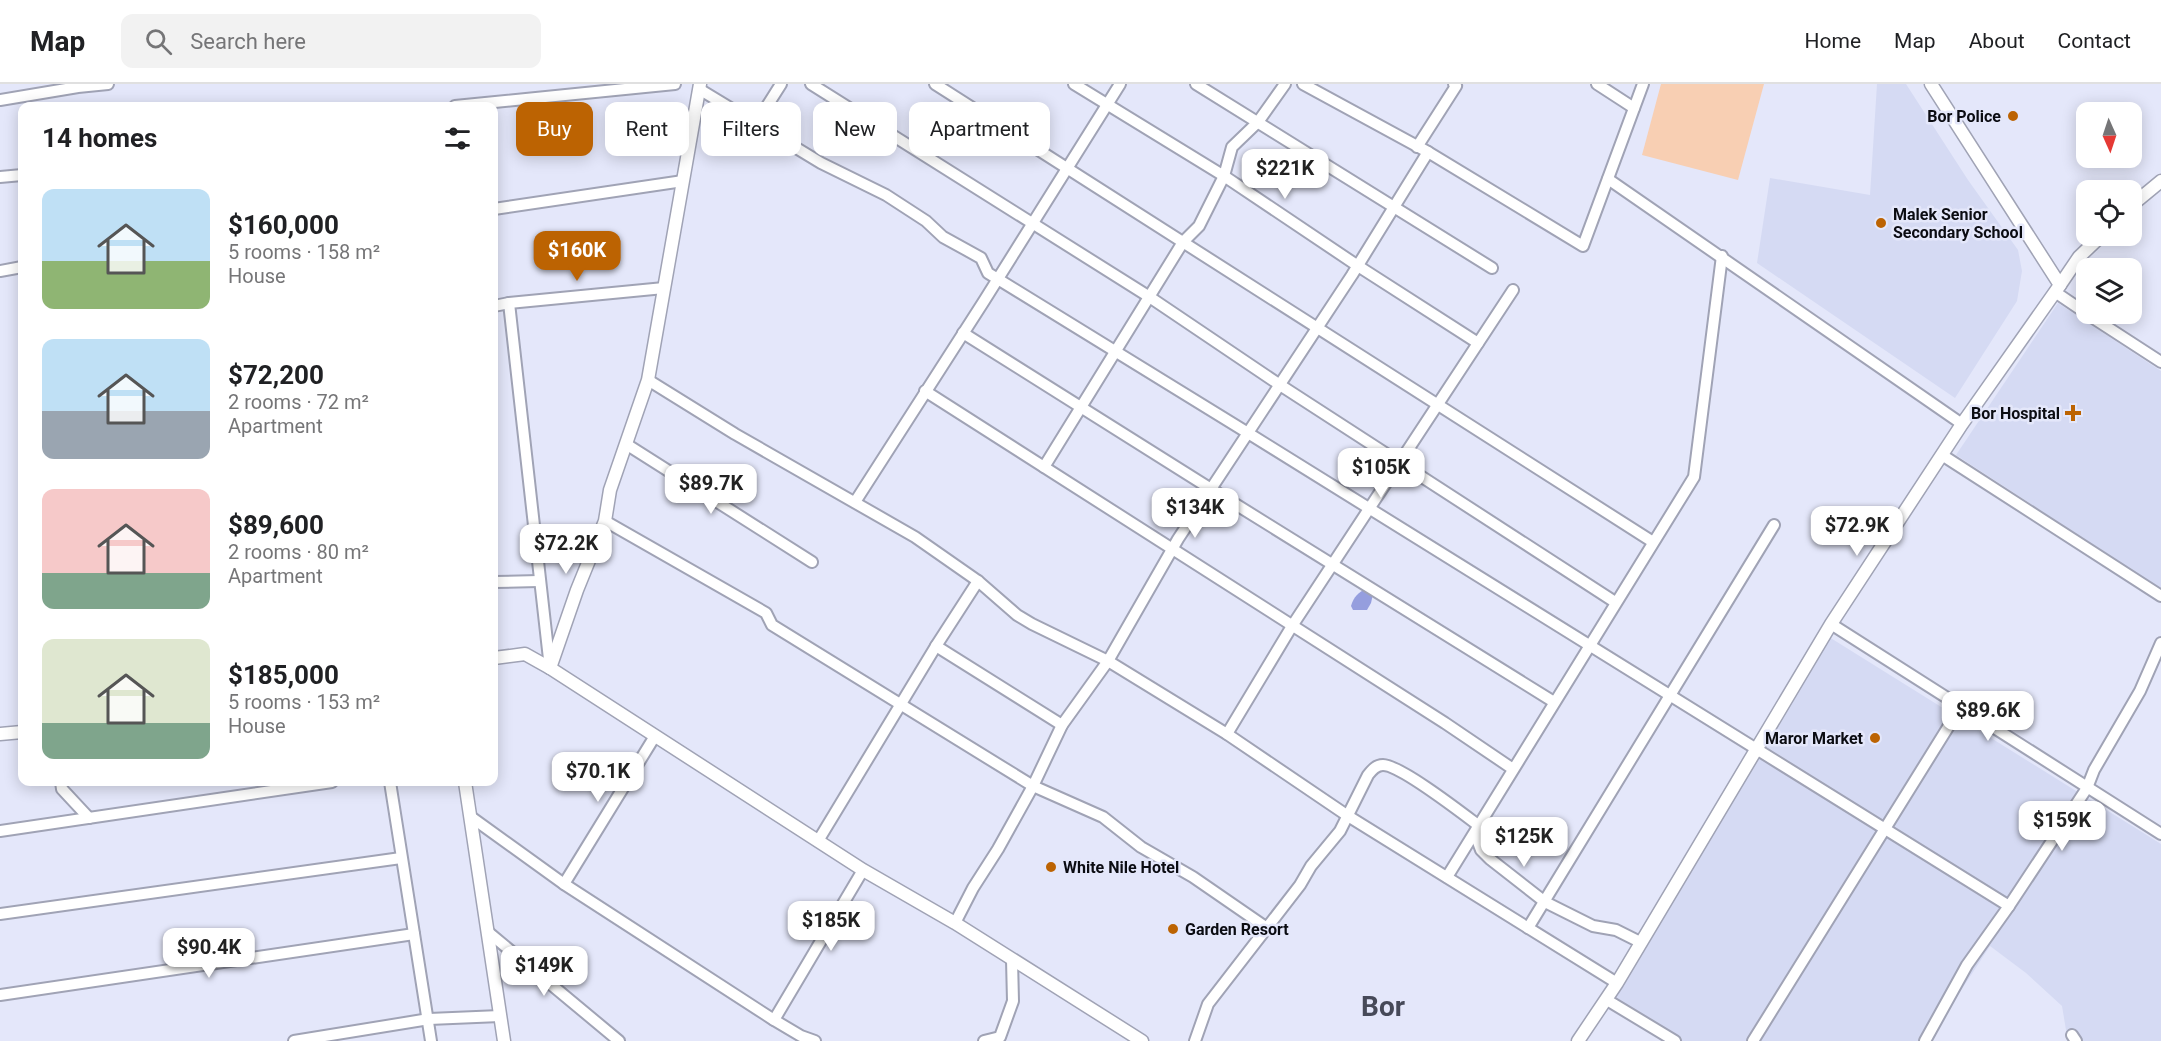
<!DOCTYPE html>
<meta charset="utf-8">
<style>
body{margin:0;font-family:Roboto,sans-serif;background:#f2f2f2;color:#202124;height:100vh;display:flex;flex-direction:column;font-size:22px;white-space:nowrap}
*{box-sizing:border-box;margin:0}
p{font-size:20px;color:#757577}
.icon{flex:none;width:33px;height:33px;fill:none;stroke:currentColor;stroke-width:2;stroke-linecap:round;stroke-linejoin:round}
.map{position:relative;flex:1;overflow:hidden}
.panel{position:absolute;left:18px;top:18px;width:480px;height:684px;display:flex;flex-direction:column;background:#fff;border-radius:12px;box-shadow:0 3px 15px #0003}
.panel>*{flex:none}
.banner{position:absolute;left:516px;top:18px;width:570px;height:54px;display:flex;gap:12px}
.needle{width:39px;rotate:177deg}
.controls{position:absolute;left:2076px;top:18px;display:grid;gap:12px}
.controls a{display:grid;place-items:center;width:66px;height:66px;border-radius:12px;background:#fff;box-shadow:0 3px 15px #0003;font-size:30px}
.price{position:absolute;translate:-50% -51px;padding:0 14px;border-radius:12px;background:#fff;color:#222;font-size:20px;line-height:39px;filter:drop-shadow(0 2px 3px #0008)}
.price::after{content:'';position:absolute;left:50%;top:36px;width:18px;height:14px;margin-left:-9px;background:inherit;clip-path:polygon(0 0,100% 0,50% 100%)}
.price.active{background:#bc6302;color:#fff}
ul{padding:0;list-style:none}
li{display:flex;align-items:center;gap:18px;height:150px;padding:0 24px}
li span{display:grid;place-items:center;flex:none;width:168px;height:120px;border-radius:12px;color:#555}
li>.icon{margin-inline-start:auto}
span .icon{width:72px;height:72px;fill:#fffc;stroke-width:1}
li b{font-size:26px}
h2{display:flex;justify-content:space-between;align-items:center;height:72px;padding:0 24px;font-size:26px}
.pill{padding:0 21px;border-radius:12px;background:#fff;box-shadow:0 3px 15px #0003;font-size:21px;line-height:54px}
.pill.active{background:#bc6302;color:#fff}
header{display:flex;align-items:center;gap:36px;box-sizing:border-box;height:84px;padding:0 30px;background:#fff;border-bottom:2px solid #e0e0e0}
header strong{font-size:28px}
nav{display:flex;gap:33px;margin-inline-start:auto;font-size:21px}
.search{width:420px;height:54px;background:#f2f2f2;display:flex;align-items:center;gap:15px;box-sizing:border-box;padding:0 21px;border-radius:12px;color:#757577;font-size:22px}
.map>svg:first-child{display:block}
.built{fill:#d5daf3}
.green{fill:#f8cfb3}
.water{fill:#959ede}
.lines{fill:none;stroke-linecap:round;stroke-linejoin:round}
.minor-casing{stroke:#a0a3b5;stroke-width:14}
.tertiary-casing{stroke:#a0a3b5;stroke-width:15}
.minor{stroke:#fff;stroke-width:10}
.tertiary{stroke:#fff;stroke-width:12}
.poi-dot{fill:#bc6302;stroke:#e4e7fa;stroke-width:2}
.labels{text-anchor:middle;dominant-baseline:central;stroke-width:5;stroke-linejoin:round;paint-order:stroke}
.poi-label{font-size:16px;font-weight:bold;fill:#0b0c12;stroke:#e4e7fa;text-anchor:end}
.town-label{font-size:28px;font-weight:bold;fill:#464958;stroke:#e4e7fa}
</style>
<header>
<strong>Map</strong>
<div class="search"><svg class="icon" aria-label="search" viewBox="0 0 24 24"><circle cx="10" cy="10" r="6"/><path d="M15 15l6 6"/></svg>Search here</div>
<nav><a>Home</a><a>Map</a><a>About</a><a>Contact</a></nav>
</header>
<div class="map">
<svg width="2161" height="957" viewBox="0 0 2161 957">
<rect width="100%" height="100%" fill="#e4e7fa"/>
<g class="built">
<polygon points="1877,0 1906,0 1968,96 2018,166 2022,187 2017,217 1955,314 1757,179 1770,94 1870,111"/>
<polygon points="2058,219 2161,287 2161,505 1956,371"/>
<polygon points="1821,548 2161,760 2161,957 2073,957 2066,946 2062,922 2026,889 1990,862 1928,957 1679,957 1609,912"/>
</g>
<polygon class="green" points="1661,0 1764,0 1738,96 1642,71"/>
<path class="water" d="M1367 504 1373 510 1371 519 1367 526H1353L1351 522C1354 512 1358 509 1367 504Z"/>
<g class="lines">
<defs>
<g id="minor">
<polyline points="811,0 1148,212 1280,301 1615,518"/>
<polyline points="935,0 1653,458"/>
<polyline points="1074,0 1224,92 1358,182 1478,259"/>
<polyline points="1196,0 1492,184"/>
<polyline points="1303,0 1428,68 1583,162 1643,0"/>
<polyline points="1597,0 1634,24"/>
<polyline points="699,5 821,79 886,111 926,137 943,153 981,174 988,189 1248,349 2009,822"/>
<polyline points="0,16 78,3 108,0"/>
<polyline points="455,22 675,0"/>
<polyline points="755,41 781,0"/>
<polyline points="1417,63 1456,2 1454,0"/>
<polyline points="0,93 22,91"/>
<polyline points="1608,95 1962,340"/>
<polyline points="494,125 683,97"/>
<polyline points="0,187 22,183"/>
<polyline points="2055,208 2086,229"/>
<polyline points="509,219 550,584"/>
<polyline points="494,222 509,219 664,204"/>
<polyline points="2087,230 2161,278"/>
<polyline points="963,249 1211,405 1554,618"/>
<polyline points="648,296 735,350 915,453 978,497 1017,531 1032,540 1108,577 1227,650 1348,732 1617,899"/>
<polyline points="925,307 1445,639 1513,685"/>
<polyline points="626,360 812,478"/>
<polyline points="1942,371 2161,512"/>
<polyline points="1044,383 1183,158 1199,142 1224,92 1232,63 1258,38 1285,0"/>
<polyline points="855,418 984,217 1120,0"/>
<polyline points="605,437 766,529 772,541 1033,702 1103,733 1141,763 1193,793 1267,844"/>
<polyline points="494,498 539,497"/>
<polyline points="1831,540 2161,750"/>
<polyline points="936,562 1062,641"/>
<polyline points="1227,650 1292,542 1513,206"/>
<polyline points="61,698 62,705 89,734"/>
<polyline points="390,698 431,957"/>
<polyline points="471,733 564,800 774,936 801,952 815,957"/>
<polyline points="0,747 332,698"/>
<polyline points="818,757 936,562 978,497"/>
<polyline points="1447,793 1694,393 1722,172"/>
<polyline points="564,800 655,652"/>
<polyline points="0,830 401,774"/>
<polyline points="955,839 973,804 998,765 1033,702 1062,641 1108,577 1178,455 1352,191 1428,68"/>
<polyline points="1528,844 1774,441"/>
<polyline points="488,848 619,957"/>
<polyline points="0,911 414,850"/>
<polyline points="1607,916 1675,957"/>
<polyline points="774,936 863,786"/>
<polyline points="2072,951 2076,957"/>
<polyline points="294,957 429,935 500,932"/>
<polyline points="984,957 1000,953 1013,917 1012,876"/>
<path d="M1195 957 1208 920 1300 801 1311 782 1340 747 1368 691C1372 686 1376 681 1383 681 1400 681 1462 729 1478 741V758L1481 766 1490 775 1545 818 1593 842 1616 846 1640 858"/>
<polyline points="1753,957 1960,624"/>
<polyline points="1925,957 1967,881 2009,822 2087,704 2094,686 2140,607 2161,559"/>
</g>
<g id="tertiary">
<polyline points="2132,121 2161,97"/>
<polyline points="2060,201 2079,173 2101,152"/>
<polyline points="494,574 525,570 550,584 863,786 955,839 1142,957"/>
<polyline points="550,584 577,506 605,437 610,406 648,296 700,0"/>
<polyline points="0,650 22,648"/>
<polyline points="465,698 504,957"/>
<polyline points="1578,957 1617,899 1831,540 1962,340 2060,201 1931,0"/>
</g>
</defs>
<use href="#minor" class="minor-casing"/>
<use href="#tertiary" class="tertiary-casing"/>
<use href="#minor" class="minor"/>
<use href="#tertiary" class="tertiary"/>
</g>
<g class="poi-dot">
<circle cx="2013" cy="32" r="6"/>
<circle cx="1881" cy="139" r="6"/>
<path d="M2070 320h6v6h6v6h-6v6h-6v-6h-6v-6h6z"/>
<circle cx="1875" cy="654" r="6"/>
<circle cx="1051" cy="783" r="6"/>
<circle cx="1173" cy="845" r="6"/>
</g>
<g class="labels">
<g class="poi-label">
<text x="2001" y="32">Bor Police</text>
<text x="1893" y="130" text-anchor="start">Malek Senior<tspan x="1893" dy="18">Secondary School</tspan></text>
<text x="2060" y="329">Bor Hospital</text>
<text x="1863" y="654">Maror Market</text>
<text x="1063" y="783" text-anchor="start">White Nile Hotel</text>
<text x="1185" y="845" text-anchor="start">Garden Resort</text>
</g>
<g class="town-label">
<text x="1383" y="922">Bor</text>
</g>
</g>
</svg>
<div class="controls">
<a><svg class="needle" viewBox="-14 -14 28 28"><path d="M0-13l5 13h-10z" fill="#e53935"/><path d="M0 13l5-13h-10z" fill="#757577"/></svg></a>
<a><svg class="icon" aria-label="locate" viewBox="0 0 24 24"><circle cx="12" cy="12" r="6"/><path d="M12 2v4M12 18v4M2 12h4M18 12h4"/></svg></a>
<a><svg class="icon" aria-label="layers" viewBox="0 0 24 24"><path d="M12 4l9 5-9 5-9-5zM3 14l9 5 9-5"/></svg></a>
</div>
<b class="price" style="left:1285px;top:116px">$221K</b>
<b class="price active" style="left:577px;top:198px">$160K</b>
<b class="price" style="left:1381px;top:415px">$105K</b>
<b class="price" style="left:711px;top:431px">$89.7K</b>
<b class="price" style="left:1195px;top:455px">$134K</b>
<b class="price" style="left:1857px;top:473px">$72.9K</b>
<b class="price" style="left:566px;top:491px">$72.2K</b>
<b class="price" style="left:1988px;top:658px">$89.6K</b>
<b class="price" style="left:598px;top:719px">$70.1K</b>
<b class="price" style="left:2062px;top:768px">$159K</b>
<b class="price" style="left:1524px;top:784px">$125K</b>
<b class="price" style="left:831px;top:868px">$185K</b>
<b class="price" style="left:209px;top:895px">$90.4K</b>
<b class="price" style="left:544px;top:913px">$149K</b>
<div class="banner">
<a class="pill active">Buy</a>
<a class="pill">Rent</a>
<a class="pill">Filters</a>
<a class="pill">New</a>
<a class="pill">Apartment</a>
</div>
<section class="panel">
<h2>14 homes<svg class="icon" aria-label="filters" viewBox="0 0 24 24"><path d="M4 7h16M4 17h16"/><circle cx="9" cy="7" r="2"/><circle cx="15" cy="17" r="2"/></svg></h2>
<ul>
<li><span style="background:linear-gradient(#bfe0f5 60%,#8fb573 0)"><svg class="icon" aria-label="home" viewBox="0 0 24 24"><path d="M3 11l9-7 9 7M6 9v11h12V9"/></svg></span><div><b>$160,000</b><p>5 rooms · 158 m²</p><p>House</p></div></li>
<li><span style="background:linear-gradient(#bfe0f5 60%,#9aa5b1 0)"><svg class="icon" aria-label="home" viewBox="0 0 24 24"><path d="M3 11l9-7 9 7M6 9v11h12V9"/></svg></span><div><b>$72,200</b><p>2 rooms · 72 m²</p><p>Apartment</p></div></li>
<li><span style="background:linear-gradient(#f6c9c9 70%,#7fa58c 0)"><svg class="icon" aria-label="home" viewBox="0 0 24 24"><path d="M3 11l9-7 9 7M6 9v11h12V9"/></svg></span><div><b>$89,600</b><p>2 rooms · 80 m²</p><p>Apartment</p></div></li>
<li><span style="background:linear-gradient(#dfe7d0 70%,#7fa58c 0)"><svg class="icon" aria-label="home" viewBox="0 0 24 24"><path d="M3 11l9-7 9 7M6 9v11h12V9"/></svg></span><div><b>$185,000</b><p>5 rooms · 153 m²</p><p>House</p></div></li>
</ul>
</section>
</div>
